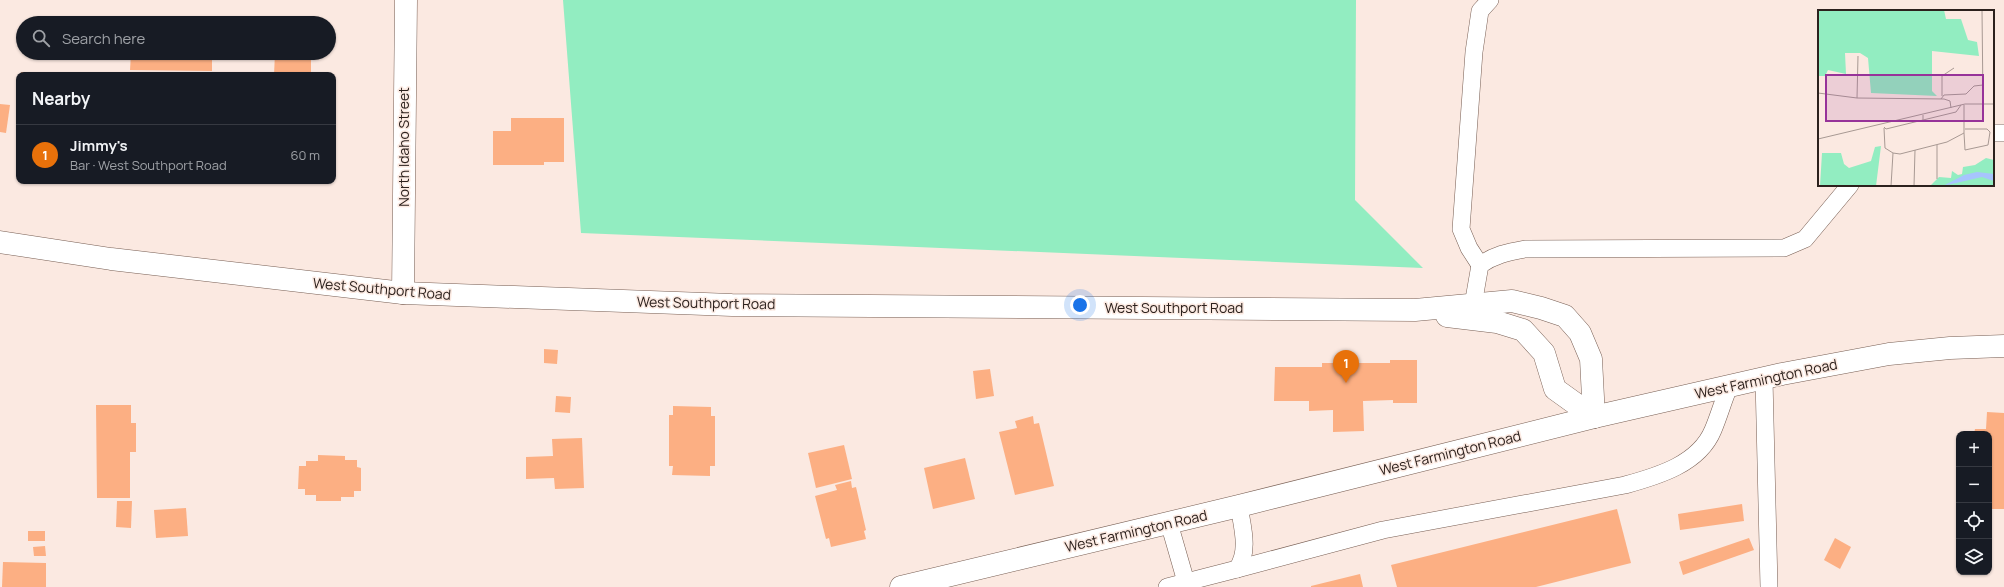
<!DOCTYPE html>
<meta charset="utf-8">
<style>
body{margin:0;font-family:Manrope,sans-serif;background:#242831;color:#f1f3f6}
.controls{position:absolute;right:12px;bottom:12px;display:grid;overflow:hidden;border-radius:8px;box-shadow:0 1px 3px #0004}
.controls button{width:36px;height:36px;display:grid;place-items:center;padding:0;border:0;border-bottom:1px solid #363941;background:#171b24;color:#f1f3f6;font:20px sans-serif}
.you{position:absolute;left:1080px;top:305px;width:14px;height:14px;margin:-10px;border:3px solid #fff;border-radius:50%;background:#1a73e8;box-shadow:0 0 0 6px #1a73e833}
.badge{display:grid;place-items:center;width:26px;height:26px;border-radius:50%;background:#2563eb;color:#fff;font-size:13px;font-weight:700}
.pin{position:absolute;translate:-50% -33px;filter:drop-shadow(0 1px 2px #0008)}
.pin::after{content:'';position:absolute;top:21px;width:14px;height:12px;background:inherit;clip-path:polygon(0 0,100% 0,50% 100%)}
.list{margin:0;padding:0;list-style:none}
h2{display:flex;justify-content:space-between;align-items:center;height:52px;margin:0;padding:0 16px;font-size:17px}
h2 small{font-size:13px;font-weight:400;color:#9ea1a6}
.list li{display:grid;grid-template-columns:26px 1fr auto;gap:12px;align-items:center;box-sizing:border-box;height:60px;padding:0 16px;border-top:1px solid #363941}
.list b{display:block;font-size:15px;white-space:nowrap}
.list p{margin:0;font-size:13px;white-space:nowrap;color:#9ea1a6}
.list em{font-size:13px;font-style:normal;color:#9ea1a6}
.icon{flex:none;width:22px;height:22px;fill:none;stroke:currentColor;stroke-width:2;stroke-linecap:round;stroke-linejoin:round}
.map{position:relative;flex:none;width:2004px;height:587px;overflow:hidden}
.search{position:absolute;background:#171b24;box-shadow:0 1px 3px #0004;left:16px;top:16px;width:320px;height:44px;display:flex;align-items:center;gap:10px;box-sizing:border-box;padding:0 14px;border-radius:22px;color:#9ea1a6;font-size:15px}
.panel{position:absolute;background:#171b24;box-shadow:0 1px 3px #0004;left:16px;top:72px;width:320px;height:112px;border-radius:8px}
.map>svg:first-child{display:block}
</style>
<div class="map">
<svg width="2004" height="587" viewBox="0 0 2004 587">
<rect width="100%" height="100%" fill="#fbe9e1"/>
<path fill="#92edc1" d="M563,0H1356L1355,200L1423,268L581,233Z"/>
<g fill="#fcaf83">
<path d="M1817,30H1819V57H1818Z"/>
<path d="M131,53H212V71L130,70Z"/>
<path d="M275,53H311V75H274Z"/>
<path d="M21,72L86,73V75H21Z"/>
<path d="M0,104L10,105L6,133L0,132Z"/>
<path d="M511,118H564V162H544V165H493V131H511Z"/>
<path d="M544,349L558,350L557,364L544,363Z"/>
<path d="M1390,360H1417V403H1393V400L1363,401L1364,431L1333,432V410L1309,411V401H1274L1275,367H1322V363H1390Z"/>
<path d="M990,369L994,396L976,399L973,371Z"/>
<path d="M556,396L571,397L570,413L555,412Z"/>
<path d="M96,405H131V423H136V452H130V498H97Z"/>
<path d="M673,406L711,407V416H715V466H710V476L672,475L673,466H669V415H673Z"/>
<path d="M1987,412L2004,413V509H1989V434H1974L1975,429H1986Z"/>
<path d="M1033,416L1034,424L1039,423L1054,486L1015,495L999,432L1017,428L1015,421Z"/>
<path d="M582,438L584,488L555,489L554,478L526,479V457L553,456L552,439Z"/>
<path d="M844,445L852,479L816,488L808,453Z"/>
<path d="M318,455L345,456V460H357V467L361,468V491H354V497H341V501H316V495H305V489H298L299,466H306V461H318Z"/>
<path d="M965,458L975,499L933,509L924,468Z"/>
<path d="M1958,468H1959V480H1957Z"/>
<path d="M851,481L852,488L856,487L866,530L864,531L866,539L831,547L829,538L826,539L815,496L837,490L835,485Z"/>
<path d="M117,501H132L131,528L116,527Z"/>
<path d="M1742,504L1744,521L1680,530L1678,514Z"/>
<path d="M186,508L188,536L156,538L154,510Z"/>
<path d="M1617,509L1631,563L1536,587H1397L1391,565Z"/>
<rect x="28" y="531" width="17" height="10"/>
<path d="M1749,538L1754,550L1683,575L1679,562Z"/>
<path d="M1835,538L1851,547L1840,569L1824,560Z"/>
<path d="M45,546L46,556H34L33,547Z"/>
<path d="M3,562L46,563V587H2Z"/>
<path d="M1360,574L1363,587H1311V586Z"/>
</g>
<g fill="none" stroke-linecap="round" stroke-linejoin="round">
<defs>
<g id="service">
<path d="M1993,133H2004"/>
<path d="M1480,265L1469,248L1461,229L1474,52L1480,11L1490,0"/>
<path d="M1473,305L1480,265C1494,255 1508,252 1525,249L1784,248L1805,239L1850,185"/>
<path d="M1764,379L1769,587"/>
<path d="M1169,523L1186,582"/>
<path d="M1237,569L1383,530L1625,485C1658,476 1699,464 1713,430C1719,416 1723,401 1729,387"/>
<path d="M1167,587L1237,569C1250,551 1242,526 1239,506"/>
</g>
<path id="minor" d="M403,293L406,0"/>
<g id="secondary">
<path d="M0,242L111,259L403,293L732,305L1415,310L1512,301L1541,308L1565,316L1580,333L1591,359L1594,417"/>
<path d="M1447,316L1497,322L1523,330L1544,353L1555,389L1594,417"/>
<path d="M901,587L1239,506L1594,417L1782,374L1889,354L1950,348L2004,346"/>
</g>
</defs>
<use href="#service" stroke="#785f54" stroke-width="18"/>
<use href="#minor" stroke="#785f54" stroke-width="23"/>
<use href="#secondary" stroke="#785f54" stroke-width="23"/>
<use href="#service" stroke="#fff" stroke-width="17"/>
<use href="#minor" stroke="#fff" stroke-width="22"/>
<use href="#secondary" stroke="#fff" stroke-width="22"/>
</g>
<g text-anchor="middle" stroke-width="3" stroke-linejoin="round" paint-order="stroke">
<g font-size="14" fill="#2c211d" stroke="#fbe9e1">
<text transform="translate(404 147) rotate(-90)" y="5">North Idaho Street</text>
<text transform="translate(382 289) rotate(5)" y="5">West Southport Road</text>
<text transform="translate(706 303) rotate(1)" y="5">West Southport Road</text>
<text x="1174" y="313">West Southport Road</text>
<text transform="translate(1766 379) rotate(-12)" y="5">West Farmington Road</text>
<text transform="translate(1450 453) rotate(-14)" y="5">West Farmington Road</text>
<text transform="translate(1136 531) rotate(-13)" y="5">West Farmington Road</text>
</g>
</g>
<g transform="translate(1818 10)">
<rect width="176" height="176" fill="#fbe9e1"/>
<path d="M0,0H126L128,9H143L150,30L159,32L161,46L114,41V81L119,86L53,83L50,48L42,43H27L28,64L10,60L7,66H0ZM63,136L58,176H2L4,143H23L26,154L31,158L53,151L57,137ZM168,148L176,150V176H112L121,167L133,168L134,161L140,165L144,164L145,157L157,155Z" fill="#92edc1"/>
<path d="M159,162L176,164V171L164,167L125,176L146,165Z" fill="#a7c4fd"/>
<path fill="none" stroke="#a89993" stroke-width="1" d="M164,0L165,92M0,83L39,88L126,89L132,91L133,98M124,86V66L136,58M39,88L40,46M123,89L126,85L148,84L156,76L165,75M105,110L138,102L143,95M66,117L68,119L105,110V105M66,118L67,138L75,143L82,144L129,132L146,123V95M146,123L147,140L170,135L172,122L169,119H147M0,129L147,94H176M119,135V169M73,176L75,143M96,176L97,140"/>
<path fill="#973399" fill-opacity="0.15" stroke="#973399" stroke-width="2" d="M8,65H165V111H8Z"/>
<rect width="176" height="176" fill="none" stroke="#2c211d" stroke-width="2"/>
</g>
</svg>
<div class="controls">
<button>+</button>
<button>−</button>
<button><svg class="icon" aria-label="locate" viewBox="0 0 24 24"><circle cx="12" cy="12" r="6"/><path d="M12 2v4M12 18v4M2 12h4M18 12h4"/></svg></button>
<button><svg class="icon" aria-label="layers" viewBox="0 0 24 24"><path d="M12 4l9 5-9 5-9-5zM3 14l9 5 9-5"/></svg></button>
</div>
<div class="you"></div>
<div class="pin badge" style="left:1346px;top:383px;background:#e8710a">1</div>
<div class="search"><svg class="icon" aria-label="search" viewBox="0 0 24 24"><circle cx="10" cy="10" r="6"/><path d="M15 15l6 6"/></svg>Search here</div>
<section class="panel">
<h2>Nearby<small></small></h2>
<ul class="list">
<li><span class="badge" style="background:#e8710a">1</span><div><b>Jimmy's</b><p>Bar · West Southport Road</p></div><em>60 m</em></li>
</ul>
</section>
</div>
